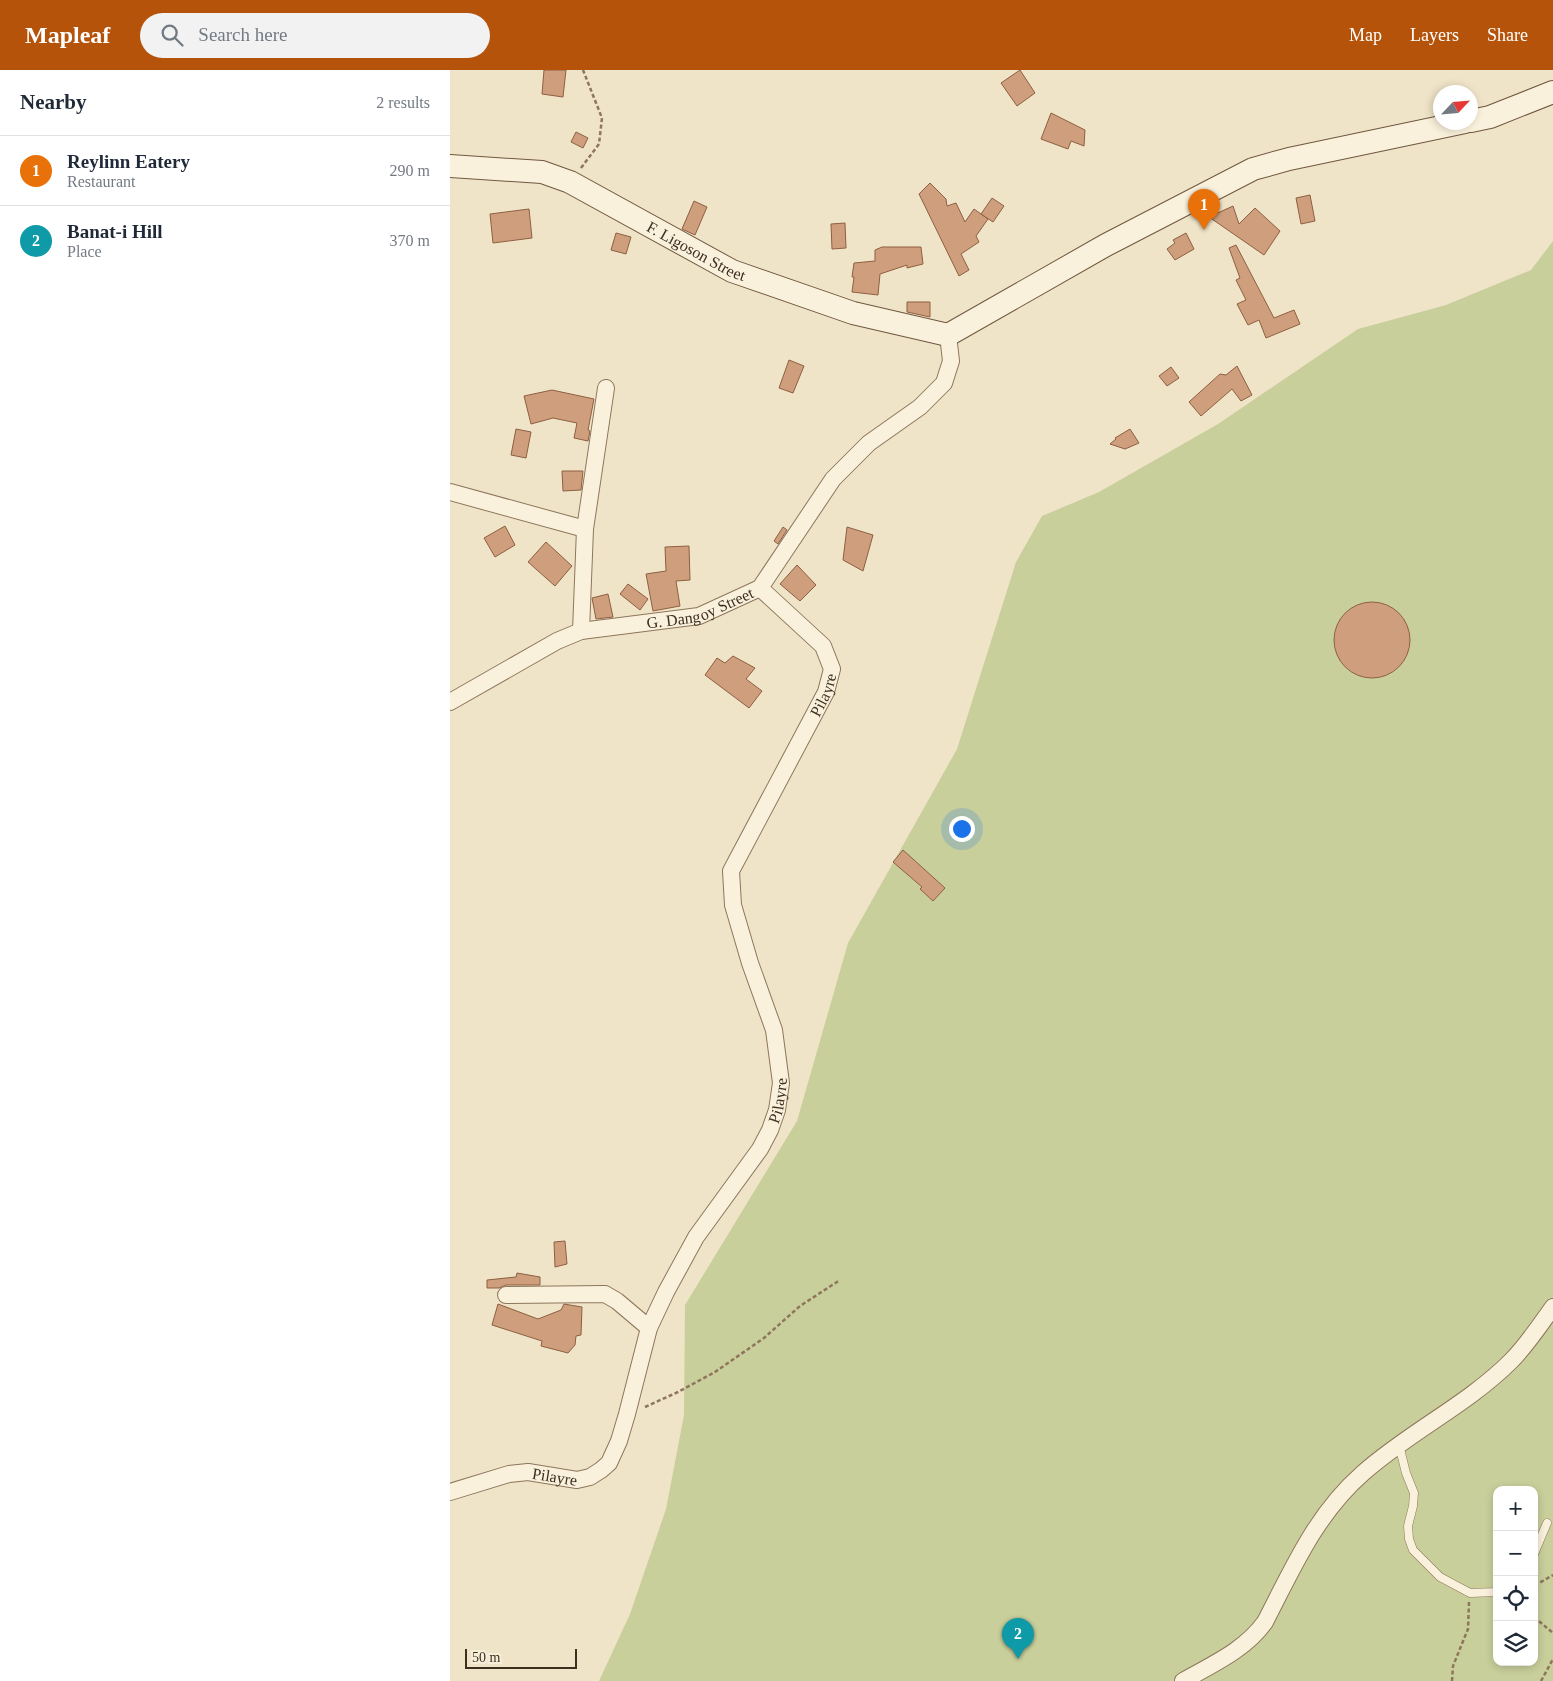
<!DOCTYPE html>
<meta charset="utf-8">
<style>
body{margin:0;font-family:Georgia,serif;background:#f2f2f3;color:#1f2937}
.controls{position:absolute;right:15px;bottom:15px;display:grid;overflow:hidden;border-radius:10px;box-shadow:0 2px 8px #0003}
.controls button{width:45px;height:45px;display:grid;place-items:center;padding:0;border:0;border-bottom:1px solid #e0e1e3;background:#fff;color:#1f2937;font:25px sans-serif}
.compass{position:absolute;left:983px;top:15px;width:45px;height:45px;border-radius:50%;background:#fff;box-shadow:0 2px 8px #0003;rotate:64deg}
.scale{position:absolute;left:15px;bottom:12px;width:112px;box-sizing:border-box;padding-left:5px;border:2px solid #3d2e20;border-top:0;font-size:14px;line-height:18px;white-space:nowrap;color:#3d2e20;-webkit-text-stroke:4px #f7eed8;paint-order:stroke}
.you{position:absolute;left:511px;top:758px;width:18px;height:18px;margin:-12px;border:4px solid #fff;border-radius:50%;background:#1a73e8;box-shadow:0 0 0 8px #1a73e833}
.badge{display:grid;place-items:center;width:32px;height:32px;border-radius:50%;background:#b45309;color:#fff;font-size:16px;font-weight:700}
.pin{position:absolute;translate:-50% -41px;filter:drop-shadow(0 1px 2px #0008)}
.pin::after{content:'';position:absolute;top:26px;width:18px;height:15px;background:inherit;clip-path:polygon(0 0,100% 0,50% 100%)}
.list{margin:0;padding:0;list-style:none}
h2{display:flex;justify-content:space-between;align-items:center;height:65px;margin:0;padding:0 20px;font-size:21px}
h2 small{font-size:16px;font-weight:400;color:#747a83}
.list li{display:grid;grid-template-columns:32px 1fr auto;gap:15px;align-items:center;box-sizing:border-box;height:70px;padding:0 20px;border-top:1px solid #e0e1e3}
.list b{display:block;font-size:19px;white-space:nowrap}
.list p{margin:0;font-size:16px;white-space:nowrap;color:#747a83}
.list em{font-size:16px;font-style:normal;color:#747a83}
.icon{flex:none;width:28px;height:28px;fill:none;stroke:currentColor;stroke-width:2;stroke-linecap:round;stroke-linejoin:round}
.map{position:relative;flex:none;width:1103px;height:1611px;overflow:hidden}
header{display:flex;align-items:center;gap:30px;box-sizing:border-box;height:70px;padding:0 25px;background:#b45309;color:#fff}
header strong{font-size:24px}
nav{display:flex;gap:28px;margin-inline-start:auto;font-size:18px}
.search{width:350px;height:45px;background:#f2f2f3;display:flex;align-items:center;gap:12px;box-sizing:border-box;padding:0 18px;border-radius:28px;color:#747a83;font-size:19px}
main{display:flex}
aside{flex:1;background:#fff}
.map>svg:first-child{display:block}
</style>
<header>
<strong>Mapleaf</strong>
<div class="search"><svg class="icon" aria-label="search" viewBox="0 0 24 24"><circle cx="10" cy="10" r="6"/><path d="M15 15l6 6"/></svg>Search here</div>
<nav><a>Map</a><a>Layers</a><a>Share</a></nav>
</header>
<main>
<aside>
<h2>Nearby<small>2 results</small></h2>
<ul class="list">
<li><span class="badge" style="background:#e8710a">1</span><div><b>Reylinn Eatery</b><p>Restaurant</p></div><em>290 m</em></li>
<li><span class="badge" style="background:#0f9aa8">2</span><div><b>Banat-i Hill</b><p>Place</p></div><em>370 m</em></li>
</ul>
</aside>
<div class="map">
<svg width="1103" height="1611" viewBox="0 0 1103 1611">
<rect width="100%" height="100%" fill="#f0e4c8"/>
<path fill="#c9cf9b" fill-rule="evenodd" d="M1103,171V1611H149L180,1544L216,1439L234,1345L235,1235L347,1051L398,873L507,679L566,492L592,446L649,422L768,354L908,259L996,235L1081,200ZM1047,1420H1084V1592H1047Z"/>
<g fill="#cf9f7d" stroke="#8d5f41">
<path d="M94,0H116L113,27L92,24Z"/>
<path d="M570,0L585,23L567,36L551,13Z"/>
<path d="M601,43L635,60L634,76L621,71L618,79L591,69Z"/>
<path d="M126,62L138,68L133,78L121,72Z"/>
<path d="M480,113L496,129L497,136L506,133L515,152L524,139L538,149L526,166L529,172L511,184L519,200L509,206L469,124Z"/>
<path d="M860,125L865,151L851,154L846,128Z"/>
<path d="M542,128L554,136L543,152L531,144Z"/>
<path d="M244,131L257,137L245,165L232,159Z"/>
<path d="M783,136L789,154L805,138L830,161L814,185L759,147Z"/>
<path d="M79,139L82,168L43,173L40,144Z"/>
<path d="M395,153L396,178L382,179L381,154Z"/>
<path d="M166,163L181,167L176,184L161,180Z"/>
<path d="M736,163L744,179L725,190L717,179L725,173L723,170Z"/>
<path d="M786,175L824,248L844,240L850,254L816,268L809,250L798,255L787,234L796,230L786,210L790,208L779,178Z"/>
<path d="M432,177H471L473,194L457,198V195L430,204L428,225L402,222L404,207H402L404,193L425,191V180Z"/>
<path d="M457,232H480V247L457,242Z"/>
<path d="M339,290L354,296L343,323L329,318Z"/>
<path d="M787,296L802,325L791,331L782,319L751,346L739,332L770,304L776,305Z"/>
<path d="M721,297L729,308L717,316L709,306Z"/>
<path d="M102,320L144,329L138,360L140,361L138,371L124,368L127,353L103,348L81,354L74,326Z"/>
<path d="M66,359L81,362L76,388L61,385Z"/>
<path d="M680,359L689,373L675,379L660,374L666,369L665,368Z"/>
<path d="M112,401H133L131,420L113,421Z"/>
<path d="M55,456L65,475L45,487L34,468Z"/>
<path d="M333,457L337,460L328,474L324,471Z"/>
<path d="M397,457L423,465L413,501L393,490Z"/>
<path d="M96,472L122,496L105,516L78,492Z"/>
<path d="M239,476L240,510L226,511L230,536L203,541L196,504L216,501L215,477Z"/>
<path d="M347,495L366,515L350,531L330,514Z"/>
<path d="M178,514L198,529L190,540L170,524Z"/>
<path d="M158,524L163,547L146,549L142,528Z"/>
<circle cx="922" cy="570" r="38"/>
<path d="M283,586L305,598L296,609L312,621L299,638L255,605L267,588L275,593Z"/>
<path d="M453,780L495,818L483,831L470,819L472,817L443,792Z"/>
<path d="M115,1171L117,1194L105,1197L104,1172Z"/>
<path d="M67,1203L90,1207V1215H56L49,1218H37V1210L66,1207Z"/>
<path d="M48,1234L88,1249L111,1240L114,1234L132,1237L131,1265L126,1266L125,1275L118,1283L91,1276L92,1271L42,1255Z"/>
</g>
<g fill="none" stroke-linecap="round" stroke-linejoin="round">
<defs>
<g id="lane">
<path d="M949,1375L956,1403L964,1423L963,1436L958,1456L959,1469L963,1480L990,1507L1020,1523L1047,1522"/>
<path d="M1084,1484L1097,1453"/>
</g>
<g id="street">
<path d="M0,422L135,459"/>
<path d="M131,561L135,459L156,318"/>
<path id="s1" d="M0,632L107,571L131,561L249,546L310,518L383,409L419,373L470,337L494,313L501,291L498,265"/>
<path d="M56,1225L155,1224L167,1231L199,1258"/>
<path id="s2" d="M0,1422L59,1404L78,1402L127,1410L140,1407L151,1400L159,1393L169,1371L177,1344L199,1258L216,1222L246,1167L310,1079L320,1060L327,1040L331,1013L324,960L300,893L283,835L281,801L376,622L382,599L373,576L310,518"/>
<path d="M733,1611C763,1594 795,1580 815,1552C843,1498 866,1444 913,1403C959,1362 1017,1335 1061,1291C1077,1275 1090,1255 1103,1237"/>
</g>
<g id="secondary">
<path d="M1021,51L1040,47L1103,22"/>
<path id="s3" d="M0,96L92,102L120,112L282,201L403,243L498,265L656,175L803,99L839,89L1015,52"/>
</g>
</defs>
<use href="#lane" stroke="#8d765c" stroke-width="9"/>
<use href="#street" stroke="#8d765c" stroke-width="18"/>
<use href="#secondary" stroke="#6f573f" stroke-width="24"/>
<g stroke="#8d765c" stroke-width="2.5" stroke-dasharray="4 2.5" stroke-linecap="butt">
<path d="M131,98L149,74L152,48L133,0"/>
<path d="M195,1337L228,1322L265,1302L314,1268L350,1236L390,1210"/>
<path d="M1084,1514L1089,1513L1103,1505"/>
<path d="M1084,1547L1103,1563"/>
<path d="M1002,1611L1003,1596L1018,1559L1019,1532"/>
<path d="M1091,1611L1103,1589"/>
</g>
<use href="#lane" stroke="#faf1dc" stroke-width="8"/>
<use href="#street" stroke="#faf1dc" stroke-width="16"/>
<use href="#secondary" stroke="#faf1dc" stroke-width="22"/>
</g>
<g text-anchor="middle" stroke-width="5" stroke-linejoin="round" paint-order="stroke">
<g font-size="16" fill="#3d2e20" stroke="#f7eed8">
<text dy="6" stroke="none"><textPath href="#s3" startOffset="266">F. Ligoson Street</textPath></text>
<text dy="6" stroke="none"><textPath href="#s1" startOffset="271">G. Dangoy Street</textPath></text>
<text dy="6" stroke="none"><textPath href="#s2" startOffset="1008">Pilayre</textPath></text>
<text dy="6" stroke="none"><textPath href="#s2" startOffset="572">Pilayre</textPath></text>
<text dy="6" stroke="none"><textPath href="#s2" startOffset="108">Pilayre</textPath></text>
</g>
</g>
</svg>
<div class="controls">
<button>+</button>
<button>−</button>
<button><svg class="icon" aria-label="locate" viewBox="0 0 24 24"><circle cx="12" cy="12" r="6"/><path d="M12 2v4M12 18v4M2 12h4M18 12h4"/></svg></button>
<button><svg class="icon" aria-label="layers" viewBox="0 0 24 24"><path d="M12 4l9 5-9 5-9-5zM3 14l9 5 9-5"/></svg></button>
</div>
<svg class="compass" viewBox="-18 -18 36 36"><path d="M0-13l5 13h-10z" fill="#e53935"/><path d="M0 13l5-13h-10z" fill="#747a83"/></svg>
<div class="scale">50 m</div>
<div class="you"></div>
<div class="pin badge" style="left:754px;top:160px;background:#e8710a">1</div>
<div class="pin badge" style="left:568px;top:1589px;background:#0f9aa8">2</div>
</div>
</main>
